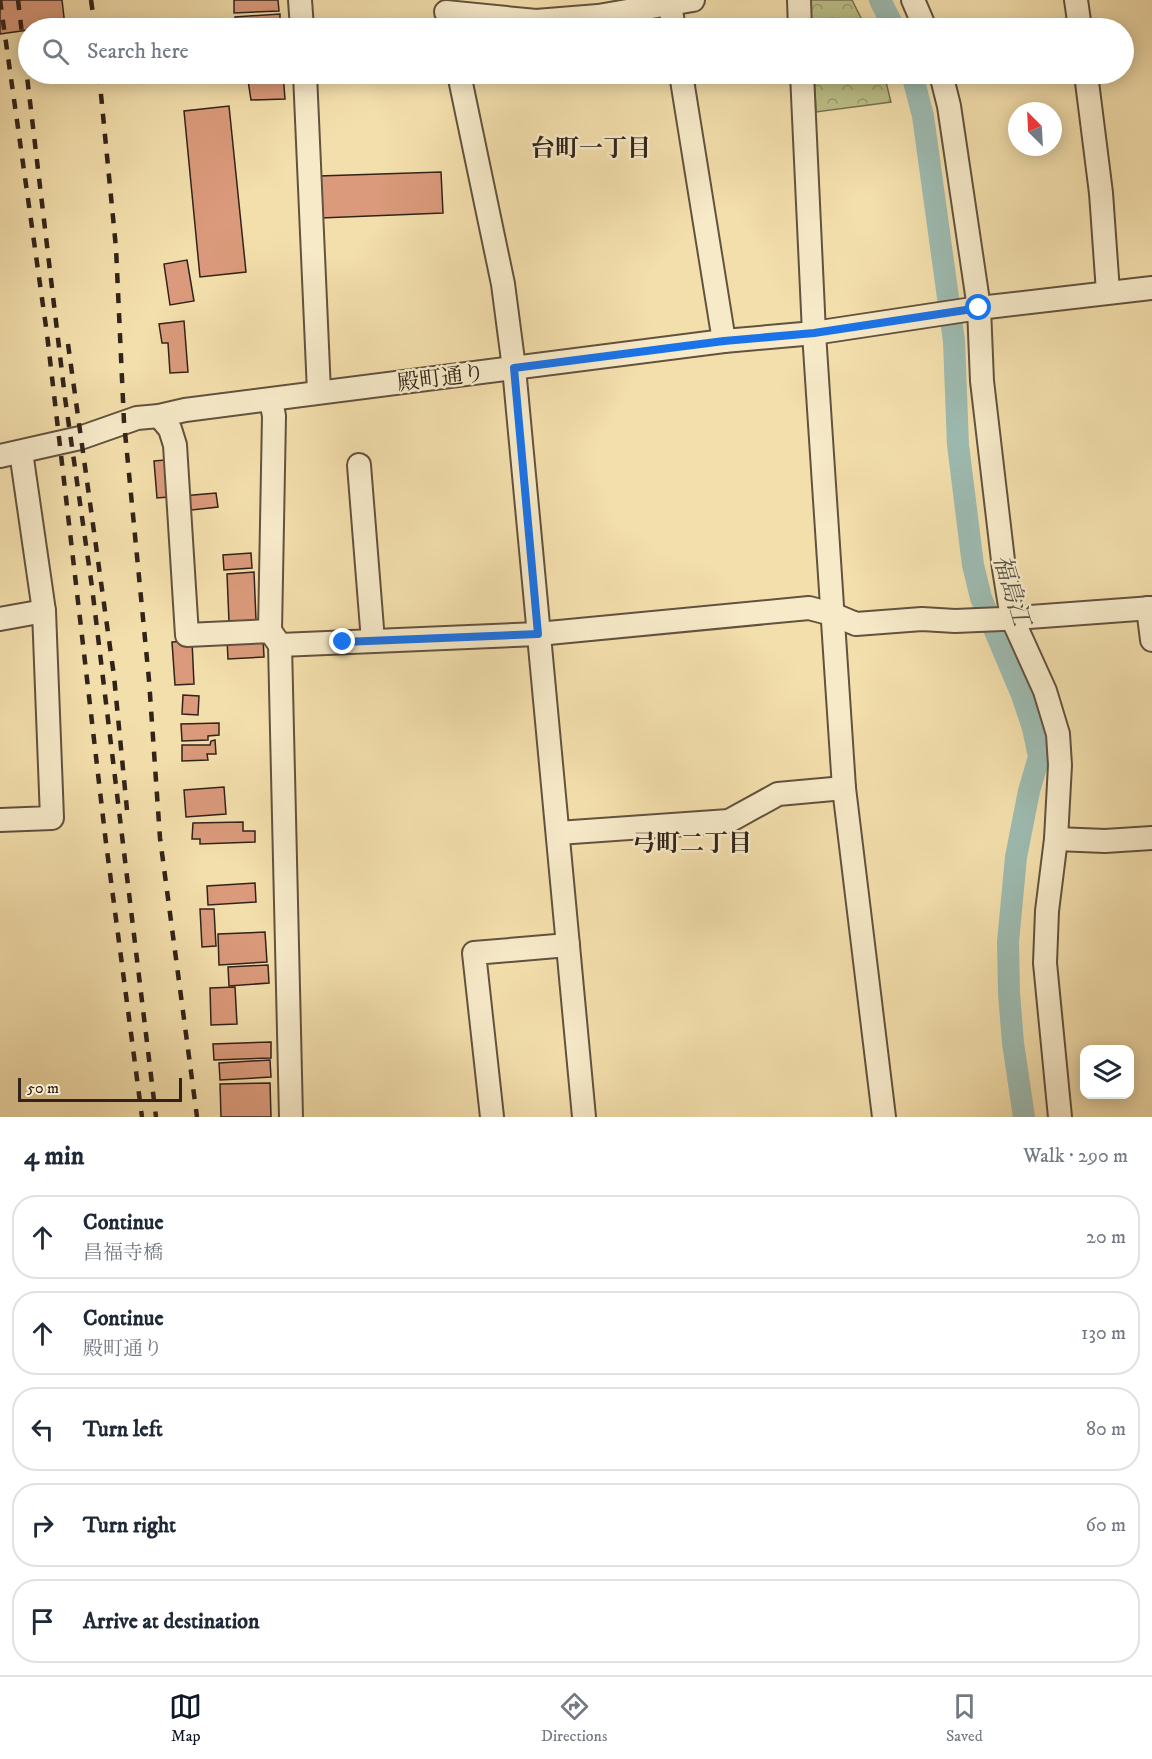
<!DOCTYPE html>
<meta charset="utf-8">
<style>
body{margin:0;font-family:"IM FELL DW Pica","Noto Serif JP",serif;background:#f2f2f3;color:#1f2937}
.controls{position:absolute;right:18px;bottom:18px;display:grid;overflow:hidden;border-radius:12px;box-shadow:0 3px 15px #0003}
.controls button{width:54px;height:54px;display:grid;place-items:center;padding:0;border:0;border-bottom:2px solid #e0e1e3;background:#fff;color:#1f2937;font:30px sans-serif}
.compass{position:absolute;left:1008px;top:102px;width:54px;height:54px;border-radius:50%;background:#fff;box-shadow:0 3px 15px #0003;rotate:336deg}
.scale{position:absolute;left:18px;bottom:15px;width:164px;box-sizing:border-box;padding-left:6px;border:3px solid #32231a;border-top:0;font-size:16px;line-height:21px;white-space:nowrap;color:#32231a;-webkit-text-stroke:4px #f7eac9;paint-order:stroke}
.stop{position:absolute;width:18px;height:18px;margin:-14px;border:4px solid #1a73e8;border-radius:50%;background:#fff}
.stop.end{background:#1a73e8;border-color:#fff;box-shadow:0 2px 6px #0008}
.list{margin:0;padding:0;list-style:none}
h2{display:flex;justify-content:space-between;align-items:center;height:78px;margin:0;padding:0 24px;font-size:26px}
h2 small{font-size:20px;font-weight:400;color:#747a83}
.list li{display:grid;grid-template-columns:39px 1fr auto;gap:18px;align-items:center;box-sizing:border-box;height:84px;margin:0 12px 12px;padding:0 12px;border:2px solid #e0e1e3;border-radius:24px}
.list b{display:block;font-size:22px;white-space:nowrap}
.list p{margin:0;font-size:20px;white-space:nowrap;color:#747a83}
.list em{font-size:20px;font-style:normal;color:#747a83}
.icon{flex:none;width:33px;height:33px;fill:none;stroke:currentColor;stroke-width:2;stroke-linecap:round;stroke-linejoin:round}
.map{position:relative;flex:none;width:1152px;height:1117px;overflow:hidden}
.search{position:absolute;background:#fff;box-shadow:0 3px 15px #0003;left:18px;right:18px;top:18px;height:66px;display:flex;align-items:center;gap:15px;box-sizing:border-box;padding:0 21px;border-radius:33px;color:#747a83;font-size:22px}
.sheet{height:558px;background:#fff}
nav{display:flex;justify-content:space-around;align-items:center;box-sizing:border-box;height:84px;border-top:2px solid #e0e1e3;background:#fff;font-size:16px;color:#747a83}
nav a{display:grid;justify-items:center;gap:3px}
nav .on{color:#111827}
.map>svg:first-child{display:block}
</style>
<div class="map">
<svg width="1152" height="1117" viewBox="0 0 1152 1117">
<defs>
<pattern id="park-crowns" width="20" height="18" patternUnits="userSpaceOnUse" patternTransform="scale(1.5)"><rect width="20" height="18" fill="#bdc188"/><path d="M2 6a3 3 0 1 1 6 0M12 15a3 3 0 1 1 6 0" fill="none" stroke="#9a9c6e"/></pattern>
</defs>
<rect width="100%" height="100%" fill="#f3dfac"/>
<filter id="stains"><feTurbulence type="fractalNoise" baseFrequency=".00333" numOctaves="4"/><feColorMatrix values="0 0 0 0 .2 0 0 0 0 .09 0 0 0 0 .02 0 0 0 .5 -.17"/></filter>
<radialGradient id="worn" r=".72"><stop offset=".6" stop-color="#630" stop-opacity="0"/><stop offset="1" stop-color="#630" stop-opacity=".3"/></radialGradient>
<g fill="url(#park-crowns)" stroke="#787251" stroke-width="1.5">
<path d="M811,0H852L866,28H811Z"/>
<path d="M814,74H884L891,102L816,112Z"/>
</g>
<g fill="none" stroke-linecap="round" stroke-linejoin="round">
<g stroke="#9dbbb1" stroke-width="22">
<path d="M880,0L894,28"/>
<path d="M912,74L923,116L954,341L958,445L973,565L981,598L1022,695L1033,728L1039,757L1029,791L1016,857L1008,942L1009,993L1013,1043L1024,1117"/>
</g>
</g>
<g fill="#da9a7b" stroke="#32231a" stroke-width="1.5">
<path d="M0,0H62L65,26L28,28V30L0,34Z"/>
<path d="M234,0H278L279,11L234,13Z"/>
<path d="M280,14V26L235,28V17Z"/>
<path d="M247,74H283L285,99L251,100Z"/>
<path d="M229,106L246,272L200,277L184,111Z"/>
<path d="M441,172L443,213L321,218L319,176Z"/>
<path d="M187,260L194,301L170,305L164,264Z"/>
<path d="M184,321L188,372L170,373L168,343H162L159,324Z"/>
<path d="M165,460L169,497L157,498L154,461Z"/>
<path d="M216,493L218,507L183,511L182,496Z"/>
<path d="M251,553L252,568L224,570L223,555Z"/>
<path d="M254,572L256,620L229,622L227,574Z"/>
<path d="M263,637L264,657L228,659L227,639Z"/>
<path d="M192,641L194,684L175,685L172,642Z"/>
<path d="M183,695L199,696L198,715L182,714Z"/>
<path d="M219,723V735L208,736V740L182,741L181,724Z"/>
<path d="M215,740L216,754H207L208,760L182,761V745H210L211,741Z"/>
<path d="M224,787L226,814L186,817L184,790Z"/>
<path d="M243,822V831H255V842L200,844V839H192L193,823Z"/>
<path d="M255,883L256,902L208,905L207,886Z"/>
<path d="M200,909H214L216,946L202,947Z"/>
<path d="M265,932L267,962L219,965L218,934Z"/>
<path d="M268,965L269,983L229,986L228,967Z"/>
<path d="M235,987L237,1024L211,1025L210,988Z"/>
<path d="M271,1042V1058L214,1060L213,1044Z"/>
<path d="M270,1060L271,1077L220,1080L219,1063Z"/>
<path d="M270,1083L271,1117H221L220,1084Z"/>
</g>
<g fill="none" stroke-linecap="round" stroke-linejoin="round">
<defs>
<g id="minor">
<path d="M300,0L302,28"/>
<path d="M669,0L674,28"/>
<path d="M799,0L800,28"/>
<path d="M913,0L925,28"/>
<path d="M1076,0L1080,28"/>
<path d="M446,12L536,21L598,16L693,0"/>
<path d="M305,74L319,392"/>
<path d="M459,74L503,284L514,368L584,1117"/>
<path d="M681,74L724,341"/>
<path d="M802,74L814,333L844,788L884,1117"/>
<path d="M941,74L949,106L979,308L982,381L1004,569L1012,618L1045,691L1058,734L1060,765L1056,839L1047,911L1045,963L1060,1117"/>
<path d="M1086,74L1101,193L1108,292"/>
<path d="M159,416L170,429L175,445L187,635L270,631L280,645L291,1117"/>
<path d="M0,456L80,438L137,418L159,416L185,410L724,341L814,333L979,308L1152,288"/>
<path d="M359,465L373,641"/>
<path d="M1148,608L1152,640"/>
<path d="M0,619L44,611"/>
<path d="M270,631L274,416L271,400"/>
<path d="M280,645L538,634L809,608L832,614L856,624L922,619L955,621L1002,619L1152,608"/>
<path d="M0,820L52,818L44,611L21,452"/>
<path d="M558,833L729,821L778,794L844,788"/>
<path d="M1056,839L1105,841L1152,838"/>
<path d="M492,1117L474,953L568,945"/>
</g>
</defs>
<use href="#minor" stroke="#62523e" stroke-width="26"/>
<use href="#minor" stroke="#f7eac9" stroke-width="22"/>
<g stroke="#32231a" stroke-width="4.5" stroke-dasharray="10 10" stroke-linecap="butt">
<path d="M0,0L47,334L106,843L142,1117"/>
<path d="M18,0L65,398L92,587L156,1117"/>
<path d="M91,0L95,28"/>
<path d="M99,74L116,248L124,422L149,680L160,838L197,1117"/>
<path d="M68,344L114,676L127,810"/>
</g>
</g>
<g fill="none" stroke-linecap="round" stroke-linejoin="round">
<path stroke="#1a73e8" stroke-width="8" d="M343,642L538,634L514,368L724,341L814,333L979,308"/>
</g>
<g text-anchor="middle" stroke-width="5" stroke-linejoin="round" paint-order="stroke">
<g font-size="22" fill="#32231a" stroke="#f7eac9">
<text transform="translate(441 377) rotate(-7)" y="8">殿町通り</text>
</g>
<g font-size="24" font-weight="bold" fill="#32231a" stroke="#f7eac9">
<text x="591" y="156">台町一丁目</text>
<text x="692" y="851">弓町二丁目</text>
</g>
<g font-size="24" font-style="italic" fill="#525147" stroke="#f7eac9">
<text transform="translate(1012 590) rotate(73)" y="8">福島江</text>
</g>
</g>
<rect width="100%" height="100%" filter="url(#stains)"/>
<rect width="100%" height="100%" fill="url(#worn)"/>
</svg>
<div class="controls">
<button><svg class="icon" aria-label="layers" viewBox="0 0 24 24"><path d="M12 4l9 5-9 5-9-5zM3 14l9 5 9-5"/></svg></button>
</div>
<svg class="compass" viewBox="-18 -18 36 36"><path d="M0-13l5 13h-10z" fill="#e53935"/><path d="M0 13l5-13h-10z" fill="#747a83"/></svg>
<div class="scale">50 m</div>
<div class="stop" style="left:979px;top:308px"></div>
<div class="stop end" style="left:343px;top:642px"></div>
<div class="search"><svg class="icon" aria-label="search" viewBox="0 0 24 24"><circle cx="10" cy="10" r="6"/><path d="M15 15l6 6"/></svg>Search here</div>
</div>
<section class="sheet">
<h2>4 min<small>Walk · 290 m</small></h2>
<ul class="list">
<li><svg class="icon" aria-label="ahead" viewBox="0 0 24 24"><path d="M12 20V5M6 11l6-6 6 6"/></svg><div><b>Continue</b><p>昌福寺橋</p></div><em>20 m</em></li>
<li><svg class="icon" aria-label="ahead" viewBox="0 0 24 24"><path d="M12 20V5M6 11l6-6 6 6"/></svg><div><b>Continue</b><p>殿町通り</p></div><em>130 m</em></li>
<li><svg class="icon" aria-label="left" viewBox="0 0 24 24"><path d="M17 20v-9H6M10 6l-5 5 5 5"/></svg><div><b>Turn left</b></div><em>80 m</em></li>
<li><svg class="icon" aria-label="right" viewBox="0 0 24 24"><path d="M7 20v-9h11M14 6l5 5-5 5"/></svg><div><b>Turn right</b></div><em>60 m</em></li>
<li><svg class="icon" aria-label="arrive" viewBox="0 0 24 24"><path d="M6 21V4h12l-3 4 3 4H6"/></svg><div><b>Arrive at destination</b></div></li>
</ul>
</section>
<nav>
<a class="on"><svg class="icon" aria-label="map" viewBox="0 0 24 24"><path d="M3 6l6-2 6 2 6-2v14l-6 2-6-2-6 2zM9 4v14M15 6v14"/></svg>Map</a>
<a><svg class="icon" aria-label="directions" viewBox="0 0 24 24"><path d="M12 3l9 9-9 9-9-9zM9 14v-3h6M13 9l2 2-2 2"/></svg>Directions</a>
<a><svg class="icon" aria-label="saved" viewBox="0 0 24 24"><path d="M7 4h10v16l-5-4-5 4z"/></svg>Saved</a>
</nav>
